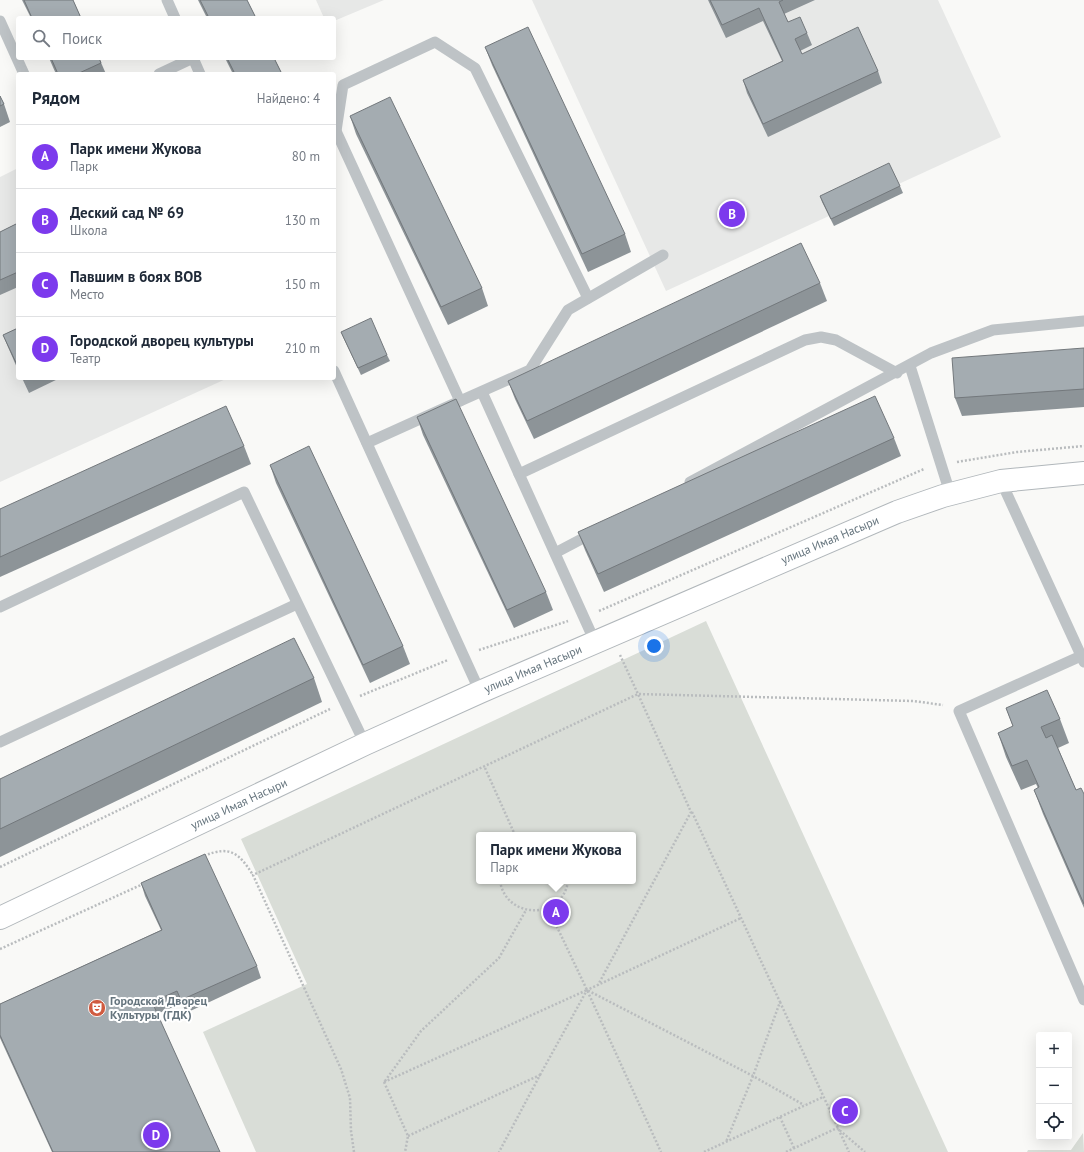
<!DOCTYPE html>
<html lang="ru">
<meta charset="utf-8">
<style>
body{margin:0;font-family:"PT Sans",sans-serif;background:#f2f2f3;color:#1f2937}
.controls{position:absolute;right:12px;bottom:12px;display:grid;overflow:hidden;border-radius:4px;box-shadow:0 4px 16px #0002}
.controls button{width:36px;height:36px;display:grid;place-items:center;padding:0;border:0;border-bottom:1px solid #e0e1e3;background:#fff;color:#1f2937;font:20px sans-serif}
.you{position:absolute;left:654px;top:646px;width:14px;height:14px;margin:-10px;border:3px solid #fff;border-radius:50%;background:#1a73e8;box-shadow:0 0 0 6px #1a73e833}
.badge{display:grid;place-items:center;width:26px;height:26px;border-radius:50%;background:#7c3aed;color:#fff;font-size:13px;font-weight:700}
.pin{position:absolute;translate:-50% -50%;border:2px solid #fff;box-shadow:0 1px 4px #0006}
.popup{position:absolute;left:476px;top:832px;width:160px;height:52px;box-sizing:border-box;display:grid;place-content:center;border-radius:4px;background:#fff;filter:drop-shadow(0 1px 3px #0005);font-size:13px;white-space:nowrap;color:#747a83}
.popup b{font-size:15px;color:#1f2937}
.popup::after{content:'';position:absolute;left:50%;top:100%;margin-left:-8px;border:8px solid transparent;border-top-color:#fff}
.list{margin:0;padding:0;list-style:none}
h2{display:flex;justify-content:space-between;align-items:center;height:52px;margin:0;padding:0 16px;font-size:17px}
h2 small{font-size:13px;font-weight:400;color:#747a83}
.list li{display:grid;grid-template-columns:26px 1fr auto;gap:12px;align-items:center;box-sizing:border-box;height:64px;padding:0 16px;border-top:1px solid #e0e1e3}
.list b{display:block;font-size:15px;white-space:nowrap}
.list p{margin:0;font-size:13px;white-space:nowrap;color:#747a83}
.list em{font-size:13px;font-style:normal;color:#747a83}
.icon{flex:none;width:22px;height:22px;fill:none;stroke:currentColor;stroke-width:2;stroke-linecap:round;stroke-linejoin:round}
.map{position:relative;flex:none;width:1084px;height:1152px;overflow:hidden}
.search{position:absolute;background:#fff;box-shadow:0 4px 16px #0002;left:16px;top:16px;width:320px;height:44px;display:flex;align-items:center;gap:10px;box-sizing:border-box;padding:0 14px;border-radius:4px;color:#747a83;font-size:15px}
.panel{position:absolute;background:#fff;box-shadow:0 4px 16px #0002;left:16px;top:72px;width:320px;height:308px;border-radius:4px}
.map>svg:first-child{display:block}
</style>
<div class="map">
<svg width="1084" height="1152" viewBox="0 0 1084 1152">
<rect width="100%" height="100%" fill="#f9f9f7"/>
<g fill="#e7e8e7">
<path d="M316,0H384L334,21V18H324Z"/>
<path d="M532,0H938L1001,137L666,291Z"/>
<path d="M18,168V378H228L0,482V177Z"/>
</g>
<g fill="#d9ddd7" fill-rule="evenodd">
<path d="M706,621L948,1152H256L203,1032L307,984L241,839ZM479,835H633V881H479Z"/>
<path d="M1083,1133L1084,1152H1027L1028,1150H1071Z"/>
</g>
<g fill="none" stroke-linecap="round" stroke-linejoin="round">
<defs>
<path id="secondary" d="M0,918L365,744L480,692L897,512L943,496L1001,481L1084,473"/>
</defs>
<use href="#secondary" stroke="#b1b7bb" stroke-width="24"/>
<g stroke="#b9bcbe" stroke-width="2.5" stroke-dasharray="2 2" stroke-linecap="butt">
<path d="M957,462L1017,452L1084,446"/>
<path d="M599,611L924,469"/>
<path d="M479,650L568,621"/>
<path d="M620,655L638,694L913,701L943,705"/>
<path d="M360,696L448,660"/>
<path d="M485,768L515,835"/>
<path d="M692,812L780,1002L753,1076L726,1142"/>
<path d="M204,856C230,845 239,853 253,875"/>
<path d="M0,867L330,709"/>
<path d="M500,881C506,920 563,920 568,881"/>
<path d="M548,908L587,990L753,1076L804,1105"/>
<path d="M0,949L143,884"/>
<path d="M780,1002L849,1152"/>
<path d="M540,1075L587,990L741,918"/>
<path d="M385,1081L421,1031L499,958L526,910"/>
<path d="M384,1082L587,990L661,1152"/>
<path d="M384,1082L408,1136L405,1152"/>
<path d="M780,1117L794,1148"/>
<path d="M408,1136L540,1075L499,1152"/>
<path d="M354,1152L351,1131L350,1098L341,1069L253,875L638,694L691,812L598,985"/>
<path d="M704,1152L823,1097"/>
<path d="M786,1152L837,1128L865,1152"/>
</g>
<g stroke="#bec3c6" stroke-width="11">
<path d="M167,0L175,18"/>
<path d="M0,21L24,74"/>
<path d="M193,58L200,74"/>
<path d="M159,74L193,58"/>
<path d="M336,131L343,85L435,42L475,68L588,298"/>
<path d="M334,132L336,131L460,401L367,443"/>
<path d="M910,366L950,493"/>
<path d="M334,371L480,692"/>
<path d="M482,392L595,642"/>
<path d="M460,401L530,370L568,310L663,255"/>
<path d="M519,474L805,340L821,337L836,340L897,373"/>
<path d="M1001,481L1084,662"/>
<path d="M690,482L931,353L993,330L1084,321"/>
<path d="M555,553L593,533"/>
<path d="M0,607L244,492L365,744"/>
<path d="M1081,656L959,711L1084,1000"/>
<path d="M0,742L297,604"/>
</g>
<use href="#secondary" stroke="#fff" stroke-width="22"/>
</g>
<g fill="#8d9498">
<path d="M22,0H73L81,18H31Z"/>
<path d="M198,0H247L256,18H207Z"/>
<path d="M708,0H815L784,14L788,22L807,33L812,45L800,51L802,54L878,71L882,83L768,137L747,93L743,80L782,61L763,21L726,38Z"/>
<path d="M485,47L625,234L631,252L588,272L492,65Z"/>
<path d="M49,58H99L106,74H56Z"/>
<path d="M225,58H274L282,74H233Z"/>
<path d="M0,96L4,104L10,122L0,127Z"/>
<path d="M350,116L482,288L488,306L448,325L356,134Z"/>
<path d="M900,186L903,193L834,226L822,202L820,196Z"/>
<path d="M18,223V287L0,295V232Z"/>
<path d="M820,283L827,301L534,439L515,399L508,381Z"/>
<path d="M18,328V370L8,347L3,335Z"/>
<path d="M341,332L387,355L390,361L361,375L344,339Z"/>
<path d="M1084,348V407L962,416L955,398Z"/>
<path d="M22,378H60L29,393Z"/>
<path d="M417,417L546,592L553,610L514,628L423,435Z"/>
<path d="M894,438L901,456L604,592L585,550L578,532Z"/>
<path d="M244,446L251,464L0,577V509Z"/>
<path d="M270,465L403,646L410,664L370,683L276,483Z"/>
<path d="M314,678L322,702L0,857V779Z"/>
<path d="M1006,708L1060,719L1069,743L1058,748L1076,790L1084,794V908L1043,814L1034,790L1038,788L1036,784L1021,790L1006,757L998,733L1013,727Z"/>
<path d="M141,883L257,966L261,978L186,1013L182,1003L157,1014L220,1152H52L0,1038V1004L161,930L145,896Z"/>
</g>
<g fill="#a4acb1" stroke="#73787c">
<path d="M24,0H73L81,18H32Z"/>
<path d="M200,0H247L256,18H209Z"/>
<path d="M710,0H783L779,2L788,22L800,17L807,33L795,39L802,54L858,27L878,71L763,124L743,80L783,61L759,8L722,25Z"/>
<path d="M528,27L625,234L582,254L485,47Z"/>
<path d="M51,58H99L101,63L77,74H58Z"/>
<path d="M227,58H274L282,74H235Z"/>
<path d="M0,96L4,104L0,106Z"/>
<path d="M390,97L482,288L441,307L350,116Z"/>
<path d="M889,163L900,186L831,219L820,196Z"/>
<path d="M18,223V272L0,280V232Z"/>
<path d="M801,243L820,283L527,421L508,381Z"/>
<path d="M371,318L387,355L358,368L341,332Z"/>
<path d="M18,328V367L3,335Z"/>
<path d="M1084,348V389L955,398L952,358Z"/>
<path d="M23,378H28L24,380Z"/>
<path d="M875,396L894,438L598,574L578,532Z"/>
<path d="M456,399L546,592L507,610L417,417Z"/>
<path d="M226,406L244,446L0,557V509Z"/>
<path d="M309,446L403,646L363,665L270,465Z"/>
<path d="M294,638L314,678L0,829V779Z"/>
<path d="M1047,690L1060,719L1041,727L1046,738L1052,735L1076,790L1081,788L1084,794V904L1034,790L1039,787L1027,760L1012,766L998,733L1013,726L1006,708Z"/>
<path d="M205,854L257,966L181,1000L177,991L152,1002L220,1152H53L0,1035V1004L162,930L141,883Z"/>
</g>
<defs>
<symbol id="theatre-disc" viewBox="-11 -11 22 22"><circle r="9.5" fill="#d05b40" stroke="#fff"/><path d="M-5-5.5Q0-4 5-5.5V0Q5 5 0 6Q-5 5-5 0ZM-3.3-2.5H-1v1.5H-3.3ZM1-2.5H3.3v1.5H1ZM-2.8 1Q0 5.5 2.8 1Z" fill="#fff"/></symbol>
</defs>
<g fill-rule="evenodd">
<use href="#theatre-disc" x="87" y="998" width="20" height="20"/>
</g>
<g text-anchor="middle" stroke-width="4" stroke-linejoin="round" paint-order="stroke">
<g font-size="12" fill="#66757e" stroke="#fff">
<text transform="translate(830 540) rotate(-23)" y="4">улица Имая Насыри</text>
<text transform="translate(533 669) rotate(-23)" y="4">улица Имая Насыри</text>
<text transform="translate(239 804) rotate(-25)" y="4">улица Имая Насыри</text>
</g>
<g font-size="12" font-weight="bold" fill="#66757e" stroke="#fff" text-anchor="start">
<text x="110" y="1005">Городской Дворец<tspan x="110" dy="14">Культуры (ГДК)</tspan></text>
</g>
</g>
</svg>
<div class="controls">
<button>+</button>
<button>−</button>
<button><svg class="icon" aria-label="locate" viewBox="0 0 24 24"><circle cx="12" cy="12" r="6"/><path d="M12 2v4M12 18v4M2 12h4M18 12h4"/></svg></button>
</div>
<div class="you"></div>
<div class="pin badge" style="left:556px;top:912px">A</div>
<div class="popup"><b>Парк имени Жукова</b>Парк</div>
<div class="pin badge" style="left:732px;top:214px">B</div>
<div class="pin badge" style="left:845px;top:1111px">C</div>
<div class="pin badge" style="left:156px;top:1135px">D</div>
<div class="search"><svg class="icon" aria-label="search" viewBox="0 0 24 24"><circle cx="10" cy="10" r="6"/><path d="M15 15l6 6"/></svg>Поиск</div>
<section class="panel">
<h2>Рядом<small>Найдено: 4</small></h2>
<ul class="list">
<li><span class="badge">A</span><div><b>Парк имени Жукова</b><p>Парк</p></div><em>80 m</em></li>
<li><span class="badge">B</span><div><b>Деский сад № 69</b><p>Школа</p></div><em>130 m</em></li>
<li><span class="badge">C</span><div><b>Павшим в боях ВОВ</b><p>Место</p></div><em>150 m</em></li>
<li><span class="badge">D</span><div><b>Городской дворец культуры</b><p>Театр</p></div><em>210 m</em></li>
</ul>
</section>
</div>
